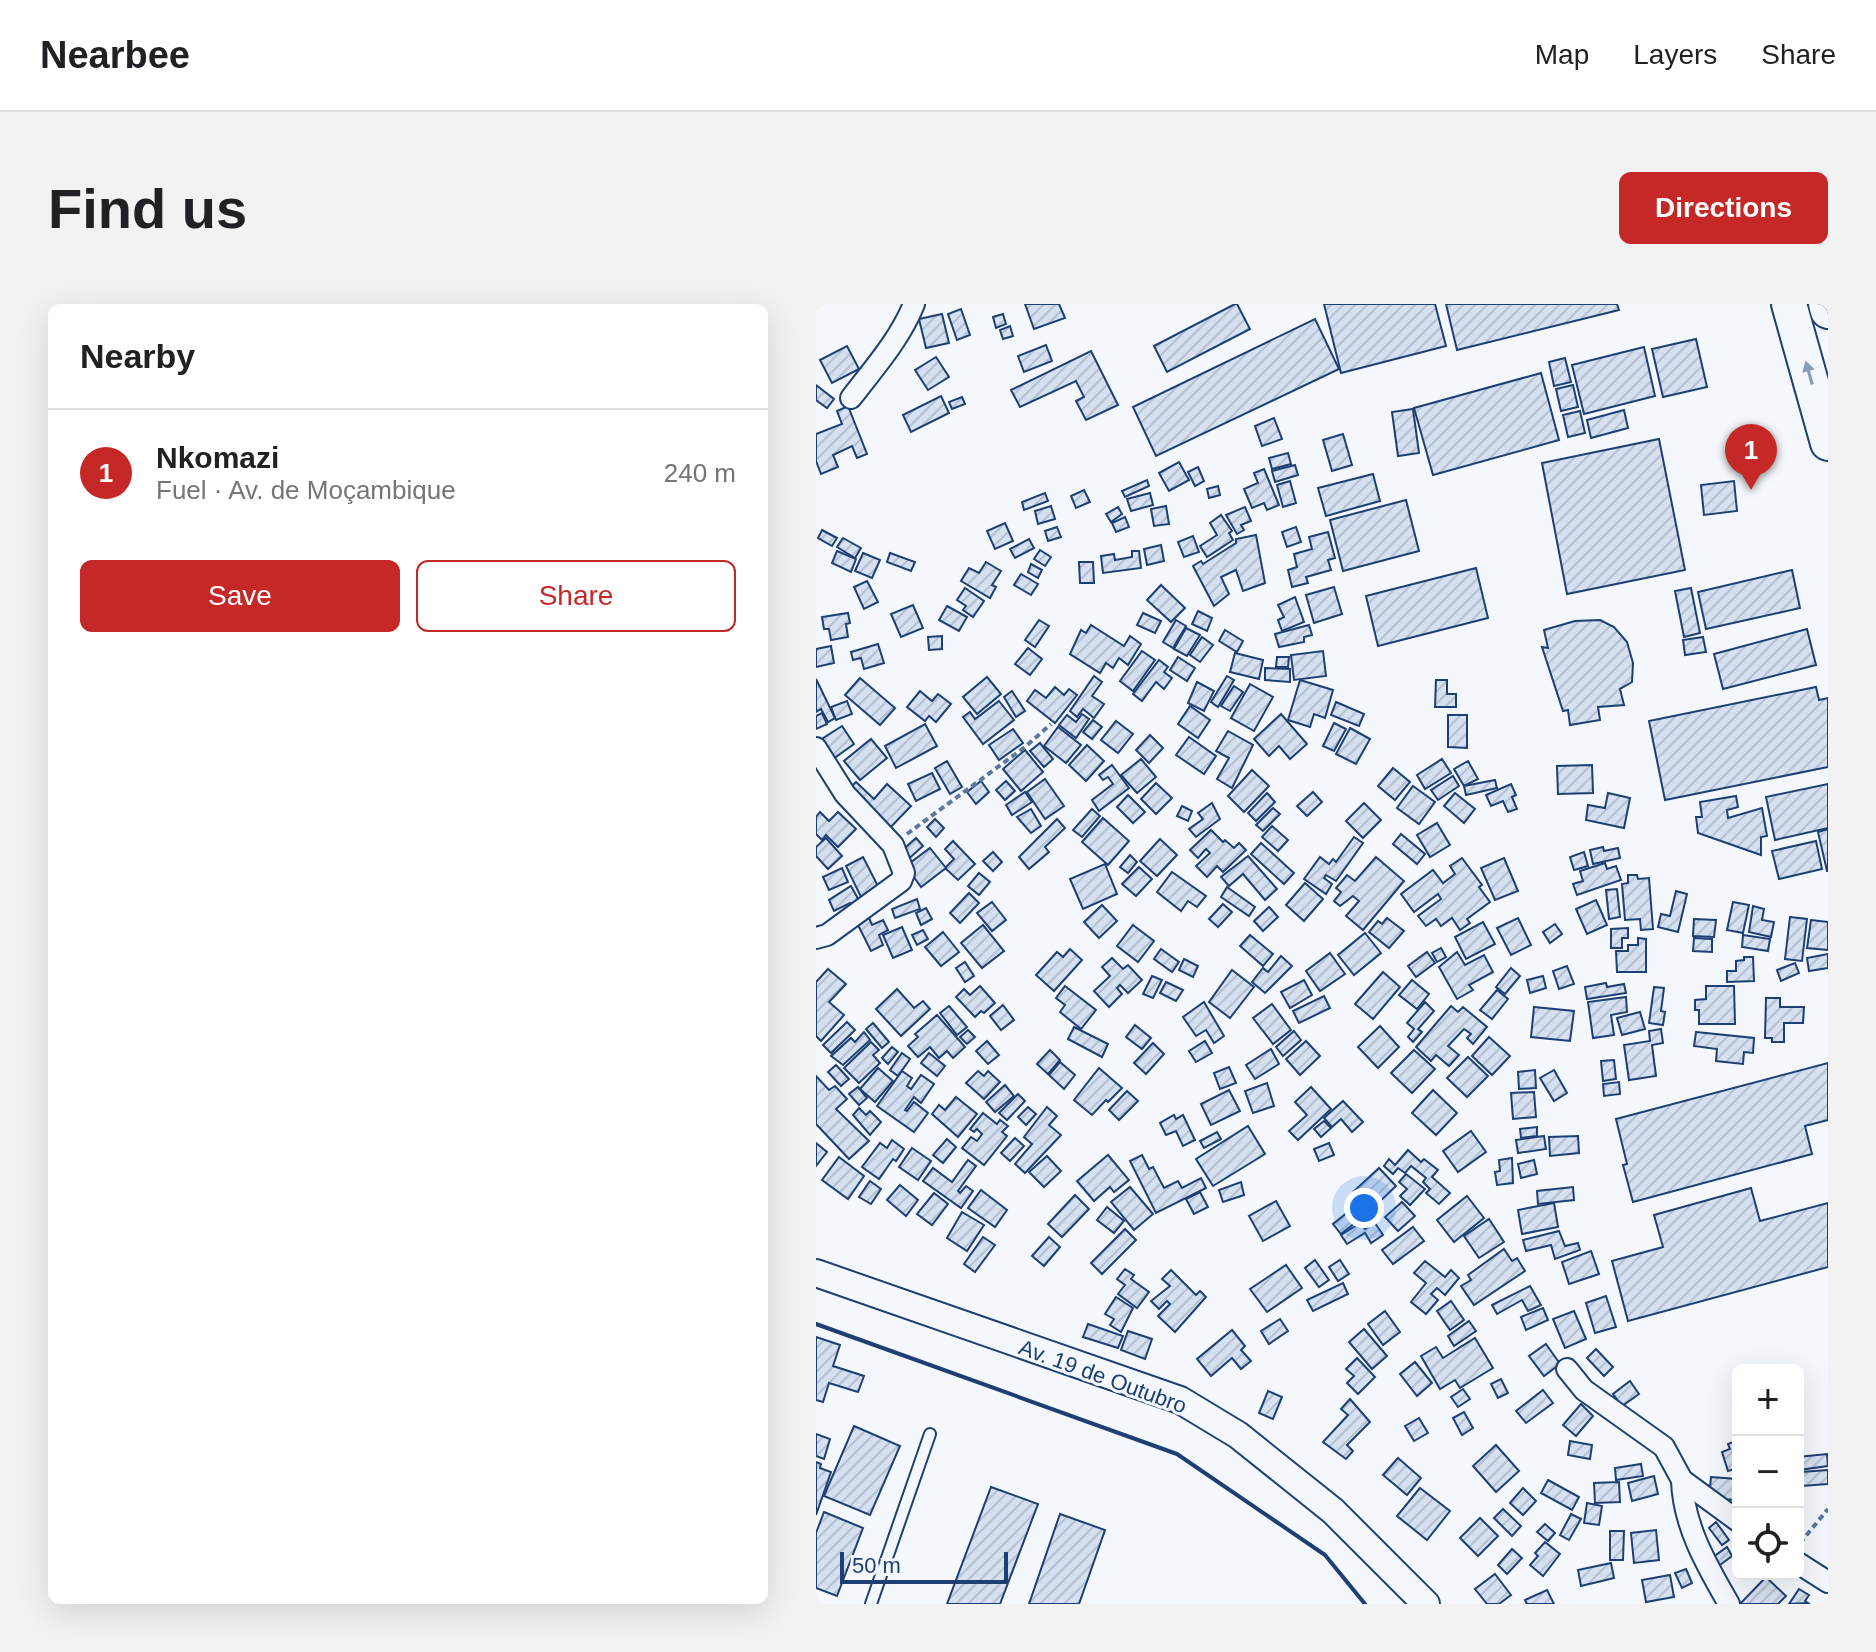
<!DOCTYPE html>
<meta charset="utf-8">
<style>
body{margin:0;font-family:Helvetica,sans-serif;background:#f2f2f2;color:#202124}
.controls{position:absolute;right:24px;bottom:24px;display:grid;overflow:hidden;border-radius:12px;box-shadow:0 8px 32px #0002}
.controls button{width:72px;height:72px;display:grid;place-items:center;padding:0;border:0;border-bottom:2px solid #e0e0e0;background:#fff;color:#202124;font:40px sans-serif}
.scale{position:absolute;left:24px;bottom:20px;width:168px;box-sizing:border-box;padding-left:8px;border:4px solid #1d3f73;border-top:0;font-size:22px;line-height:28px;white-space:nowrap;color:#1d3f73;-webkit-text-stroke:6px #f4f7fb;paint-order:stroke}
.you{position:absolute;left:548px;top:904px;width:28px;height:28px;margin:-20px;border:6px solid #fff;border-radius:50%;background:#1a73e8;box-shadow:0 0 0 12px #1a73e833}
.badge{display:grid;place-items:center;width:52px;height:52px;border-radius:50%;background:#c62828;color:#fff;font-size:26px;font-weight:700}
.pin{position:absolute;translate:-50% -66px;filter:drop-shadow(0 2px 4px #0008)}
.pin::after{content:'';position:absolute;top:42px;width:28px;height:24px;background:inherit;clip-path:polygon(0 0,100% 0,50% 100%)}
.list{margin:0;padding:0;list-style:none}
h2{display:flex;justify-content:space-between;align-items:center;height:104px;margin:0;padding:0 32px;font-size:34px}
h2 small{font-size:26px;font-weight:400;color:#757577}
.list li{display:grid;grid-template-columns:52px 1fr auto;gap:24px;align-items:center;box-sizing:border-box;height:128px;padding:0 32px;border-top:2px solid #e0e0e0}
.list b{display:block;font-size:30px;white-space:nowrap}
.list p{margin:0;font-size:26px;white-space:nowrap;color:#757577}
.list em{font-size:26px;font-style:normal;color:#757577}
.actions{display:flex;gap:16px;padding:24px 32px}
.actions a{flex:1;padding:18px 0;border:2px solid #c62828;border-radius:12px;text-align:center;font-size:28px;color:#c62828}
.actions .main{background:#c62828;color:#fff}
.icon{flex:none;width:44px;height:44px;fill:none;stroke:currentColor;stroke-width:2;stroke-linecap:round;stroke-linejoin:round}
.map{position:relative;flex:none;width:1012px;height:1300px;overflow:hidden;border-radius:12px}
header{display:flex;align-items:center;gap:48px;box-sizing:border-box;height:112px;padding:0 40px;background:#fff;border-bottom:2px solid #e0e0e0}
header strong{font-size:38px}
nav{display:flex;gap:44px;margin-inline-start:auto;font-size:28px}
.intro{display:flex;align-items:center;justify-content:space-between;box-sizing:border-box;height:192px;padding:0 48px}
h1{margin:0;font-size:56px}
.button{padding:20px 36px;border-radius:12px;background:#c62828;color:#fff;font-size:28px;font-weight:700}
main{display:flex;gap:48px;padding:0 48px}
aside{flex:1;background:#fff;border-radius:12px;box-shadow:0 8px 32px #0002}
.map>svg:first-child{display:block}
</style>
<header>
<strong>Nearbee</strong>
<nav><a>Map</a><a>Layers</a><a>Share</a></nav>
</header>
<div class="intro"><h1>Find us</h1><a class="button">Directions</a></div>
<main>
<aside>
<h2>Nearby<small></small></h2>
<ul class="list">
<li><span class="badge">1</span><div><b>Nkomazi</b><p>Fuel · Av. de Moçambique</p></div><em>240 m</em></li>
</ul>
<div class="actions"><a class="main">Save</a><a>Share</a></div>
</aside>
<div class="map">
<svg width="1012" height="1300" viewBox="0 0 1012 1300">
<defs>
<pattern id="building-hatch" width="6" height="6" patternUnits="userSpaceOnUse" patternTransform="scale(2)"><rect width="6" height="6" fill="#d5e0f0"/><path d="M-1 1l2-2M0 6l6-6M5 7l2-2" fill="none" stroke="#b6c1d1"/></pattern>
</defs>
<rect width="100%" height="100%" fill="#f4f7fb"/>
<g fill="url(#building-hatch)" stroke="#1d3f73" stroke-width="2">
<path d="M209,0H243L249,14L218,25Z"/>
<path d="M419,0H421L434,25L351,68L338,42Z"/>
<path d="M508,0H619L630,42L525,69Z"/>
<path d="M630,0H801L803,6L641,46Z"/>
<path d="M145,5L154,31L141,36L132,10Z"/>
<path d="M126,10L133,39L110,44L103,15Z"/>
<path d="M187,10L190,20L180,24L177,13Z"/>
<path d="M499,15L523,65L340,152L317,103Z"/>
<path d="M194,22L197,32L187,35L184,26Z"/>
<path d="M880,35L891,83L847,93L836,45Z"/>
<path d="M230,41L236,57L208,68L202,52Z"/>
<path d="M31,42L43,65L16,79L4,56Z"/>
<path d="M828,43L839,92L768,110L756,61Z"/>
<path d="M275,47L302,101L270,116L260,97L268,93L260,77L204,103L195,86Z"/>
<path d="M120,53L133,73L112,86L99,66Z"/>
<path d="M749,54L755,78L738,82L733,58Z"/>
<path d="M725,69L743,136L617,171L598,104Z"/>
<path d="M0,81L18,95L11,104L0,96Z"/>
<path d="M757,81L762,103L745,107L740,85Z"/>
<path d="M125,92L133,109L95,128L87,111Z"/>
<path d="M146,93L149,100L136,105L133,98Z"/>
<path d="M32,102L51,150L41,154L36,142L17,151L22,163L5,170L0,157V130L26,120L21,107Z"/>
<path d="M597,105L603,149L582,152L576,108Z"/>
<path d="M808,106L812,124L775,134L771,116Z"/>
<path d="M764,107L769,129L752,133L747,111Z"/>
<path d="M458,114L466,135L446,142L439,122Z"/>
<path d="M527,130L536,161L516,167L507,136Z"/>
<path d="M843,135L869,266L751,290L726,159Z"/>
<path d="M472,149L475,160L456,165L453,154Z"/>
<path d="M363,158L373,176L353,187L343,169Z"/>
<path d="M479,161L482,171L459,178L456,167Z"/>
<path d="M382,163L388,177L379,182L372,168Z"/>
<path d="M448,165L463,201L451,206L448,199L436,204L428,185L442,179L438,169Z"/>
<path d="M557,170L564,197L510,212L502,184Z"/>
<path d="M331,176L333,182L309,193L306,187Z"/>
<path d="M474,177L480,199L467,203L461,181Z"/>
<path d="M918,177L921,207L888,211L885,181Z"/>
<path d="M402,182L404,191L393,194L391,185Z"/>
<path d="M268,186L274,198L260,204L255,192Z"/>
<path d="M229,189L232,197L208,206L206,198Z"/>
<path d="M334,189L337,201L315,207L311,195Z"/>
<path d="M590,196L603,247L527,267L514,216Z"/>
<path d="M235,202L239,215L222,220L219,207Z"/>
<path d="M350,202L353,220L338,222L335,205Z"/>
<path d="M302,203L306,210L295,218L290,210Z"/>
<path d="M429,203L435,217L425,221L428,226L421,230L410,211Z"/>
<path d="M405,211L416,227L413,229L417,236L391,253L384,242L401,231L394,219Z"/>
<path d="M309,213L313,223L300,228L296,219Z"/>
<path d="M189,219L197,237L179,245L171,227Z"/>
<path d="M241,223L245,233L232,237L229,227Z"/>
<path d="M480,223L485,238L471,243L466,228Z"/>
<path d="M6,226L21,234L16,242L2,234Z"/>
<path d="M512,228L519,254L512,256L515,266L490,273L492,279L476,283L472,266L481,263L478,250L496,245L493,233Z"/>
<path d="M440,231L449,279L427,287L420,266L405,273L413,290L398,302L377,262L385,257L387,260L420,239V235Z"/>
<path d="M377,232L383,248L368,253L362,238Z"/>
<path d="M27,234L45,244L39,254L21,243Z"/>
<path d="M213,235L218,244L199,254L194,245Z"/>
<path d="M345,241L348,257L331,261L328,245Z"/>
<path d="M224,246L235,253L229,262L218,255Z"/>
<path d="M21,247L40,255L35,268L16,259Z"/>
<path d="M316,247H323L325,264L287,269L285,252L298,250L299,256L316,253Z"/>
<path d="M47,249L64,256L56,274L39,267Z"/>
<path d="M74,249L99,258L95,267L71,258Z"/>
<path d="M170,258L185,267L176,281L180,283L174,294L145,277L153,264L163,269Z"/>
<path d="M263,258H277L278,279H264Z"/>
<path d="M215,260L226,266L222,274L212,268Z"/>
<path d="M660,264L672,314L562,342L550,292Z"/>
<path d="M976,266L984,304L890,325L882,288Z"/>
<path d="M205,270L222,280L215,291L198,281Z"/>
<path d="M51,277L62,298L48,305L38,283Z"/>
<path d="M345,281L369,304L355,318L331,296Z"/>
<path d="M518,283L526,310L498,319L490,291Z"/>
<path d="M149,284L168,297L157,313L147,306L150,302L141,296Z"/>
<path d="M875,284L884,329L868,333L859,287Z"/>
<path d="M479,293L488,318L466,327L462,316L468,313L462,301Z"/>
<path d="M97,301L107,324L85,333L75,310Z"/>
<path d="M131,302L151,313L143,327L123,316Z"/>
<path d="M382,307L396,314L391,327L376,320Z"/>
<path d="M32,309L34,319L30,320L32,333L15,336L13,325H8L6,313Z"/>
<path d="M327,309L345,317L339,329L321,321Z"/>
<path d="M223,316L233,322L219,343L209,336Z"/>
<path d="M360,316L370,322L357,344L347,338Z"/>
<path d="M784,316L798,323L811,338L817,359L816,378L804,385L808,401L782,403L784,416L754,421L752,406L747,407L726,343L732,344L728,326L759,317Z"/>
<path d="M275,321L308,342L314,332L325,340L312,361L303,354L297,364L290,359L284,369L254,350L265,326L270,329Z"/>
<path d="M493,321L496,331L488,333V338L463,343L459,330Z"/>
<path d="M370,324L384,331L371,352L358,345Z"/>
<path d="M991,325L1000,361L907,385L898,350Z"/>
<path d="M409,326L427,337L421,348L403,337Z"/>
<path d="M126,332V345L113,346L112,333Z"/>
<path d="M386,333L397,341L384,358L374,351Z"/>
<path d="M887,333L890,348L869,351L867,336Z"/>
<path d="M62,340L68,359L48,365L45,354L37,356L35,348Z"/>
<path d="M15,342L18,359L0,363V345Z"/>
<path d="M212,344L226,355L214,371L199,360Z"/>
<path d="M326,347L339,356L317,387L304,377Z"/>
<path d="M507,347L510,372L478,376L475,351Z"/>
<path d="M419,349L447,356L443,375L414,368Z"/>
<path d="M362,353L379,364L371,377L354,366Z"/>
<path d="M461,353H473L472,363H460Z"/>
<path d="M343,356L352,363L348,368L356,374L348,385L340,378L326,397L317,390Z"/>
<path d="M449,364L474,365V378L449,376Z"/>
<path d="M278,372L286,378L276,392L288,400L278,414L267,405L261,413L254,407Z"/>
<path d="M411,372L418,376L402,403L395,398Z"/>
<path d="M171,373L185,390L161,410L147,393Z"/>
<path d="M44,374L79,404L64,421L29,391Z"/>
<path d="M0,375L19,414L12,418L5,405L0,408Z"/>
<path d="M484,376L517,386L509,414L498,410L494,423L472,416Z"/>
<path d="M620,376H631V390H640V403H619Z"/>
<path d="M381,378L398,387L388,407L372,399Z"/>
<path d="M434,380L457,393L438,427L415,414Z"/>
<path d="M418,382L427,388L414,407L405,402Z"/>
<path d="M239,383L248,391L253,385L261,391L239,419L211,397L219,386L230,394Z"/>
<path d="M1000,383L1003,396L1012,394V463L849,496L833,417Z"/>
<path d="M104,387L116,397L122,390L135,400L120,418L113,412L109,417L91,403Z"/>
<path d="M196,387L209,407L200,413L188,393Z"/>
<path d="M31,397L36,410L20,416L15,403Z"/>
<path d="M183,397L198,416L167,440L147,413L154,408L159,415Z"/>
<path d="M520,398L548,410L543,422L515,411Z"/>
<path d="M374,402L394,416L382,434L362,420Z"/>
<path d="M6,409L11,420L0,425V412Z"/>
<path d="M266,410L273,415L260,434L243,421L251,411L260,418Z"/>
<path d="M465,410L491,440L474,455L463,442L453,452L438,435Z"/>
<path d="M632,411H651V444L632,443Z"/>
<path d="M277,416L286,423L276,435L267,428Z"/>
<path d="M300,417L317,430L302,449L285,436Z"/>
<path d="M518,419L530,425L518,447L507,442Z"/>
<path d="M109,420L121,442L80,464L69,442Z"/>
<path d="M26,422L38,440L17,455L4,436Z"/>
<path d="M242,423L265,441L250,459L228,442Z"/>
<path d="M534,424L554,435L540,460L520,450Z"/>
<path d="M197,425L207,439L183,456L173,441Z"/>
<path d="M412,427L437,441L416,484L401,475L413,454L400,447Z"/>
<path d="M334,431L347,444L333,459L320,446Z"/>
<path d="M373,433L400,452L388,470L360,451Z"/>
<path d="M55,435L71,454L44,476L28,457Z"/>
<path d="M224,439L237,455L228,463L214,447Z"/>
<path d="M271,441L288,457L270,477L253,461Z"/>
<path d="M209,446L227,468L205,487L187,465Z"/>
<path d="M325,455L340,473L321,489L305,471Z"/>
<path d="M626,455L635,469L609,485L601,471Z"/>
<path d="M131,457L146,483L134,490L119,464Z"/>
<path d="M652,457L662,475L648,482L638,465Z"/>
<path d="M296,461L313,484L283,507L276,496L297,480L292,473L287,476L283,471Z"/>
<path d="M776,461L777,489L742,490L741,462Z"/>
<path d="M577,464L594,478L579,496L562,482Z"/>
<path d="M436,466L453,482L428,508L412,492Z"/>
<path d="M116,469L124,485L100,497L92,480Z"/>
<path d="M637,472L643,482L622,496L615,486Z"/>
<path d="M229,475L248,502L229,515L211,488Z"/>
<path d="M679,476L681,484L650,491L648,482Z"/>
<path d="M165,477L173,488L160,500L151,488Z"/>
<path d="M190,477L199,487L189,496L180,486Z"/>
<path d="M40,478L58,495L71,480L95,502L69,529L30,488Z"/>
<path d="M340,479L356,494L340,510L325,495Z"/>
<path d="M695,480L700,491L696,493L701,505L692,508L687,497L675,502L670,491Z"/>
<path d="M1012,480V524L959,536L950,493Z"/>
<path d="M597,482L619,498L603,520L581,504Z"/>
<path d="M209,488L216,498L196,511L190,501Z"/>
<path d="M497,488L506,498L491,512L481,502Z"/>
<path d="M451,489L459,498L440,517L432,509Z"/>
<path d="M639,489L659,505L648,519L628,502Z"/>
<path d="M792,489L814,494L808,524L770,516L772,501L789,504Z"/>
<path d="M312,491L329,508L317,519L301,503Z"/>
<path d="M920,492L922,503L911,506L912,514L946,504L951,532L945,533V551L882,529L880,513H886L884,498Z"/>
<path d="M396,499L404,515L380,533L373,525L387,515L382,509Z"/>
<path d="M548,499L565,516L547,534L530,517Z"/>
<path d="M366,502L376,507L372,517L361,512Z"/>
<path d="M457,504L464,510L447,527L440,521Z"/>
<path d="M215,505L225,522L215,529L201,513Z"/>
<path d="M276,505L284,512L266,533L257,526Z"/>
<path d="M4,508L13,517L22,508L40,525L22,543L10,531L6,536L0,530V513Z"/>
<path d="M287,514L313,537L292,561L266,538Z"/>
<path d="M119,515L128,524L120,533L111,523Z"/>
<path d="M241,515L249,524L229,543L233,548L213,565L203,553Z"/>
<path d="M621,519L634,541L614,553L601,531Z"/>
<path d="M456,522L472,536L462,547L446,533Z"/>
<path d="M1012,525V567H1011L1002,528Z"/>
<path d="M395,526L407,538L409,536L418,544L423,539L430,546L407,568L401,562L391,573L380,562L394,549L390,545L382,554L374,546Z"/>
<path d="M585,530L609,550L601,560L577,540Z"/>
<path d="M538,533L547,539L520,577L510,571L508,574L516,580L510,590L488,575L504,553L513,560L517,555L520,558Z"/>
<path d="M10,534L26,552L12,565L0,552V543Z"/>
<path d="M100,534L107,542L88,559L81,551Z"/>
<path d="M344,535L361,551L341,572L324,557Z"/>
<path d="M137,537L159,560L142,576L129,564L138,555L129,545Z"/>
<path d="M1000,537L1006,565L963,575L956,547Z"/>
<path d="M445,539L478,569L468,580L435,550Z"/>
<path d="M787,543L788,547L802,544L804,554L777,560L774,546Z"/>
<path d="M114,544L130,564L105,583L90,562Z"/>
<path d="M177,548L186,558L177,567L167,557Z"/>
<path d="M768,548L772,562L758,566L754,553Z"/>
<path d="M314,551L321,558L312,569L304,563Z"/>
<path d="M432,552L461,585L449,596L427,570L413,582L405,573Z"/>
<path d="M47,553L63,584L45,593L30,562Z"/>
<path d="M560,553L588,577L547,626L530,612L543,597L537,592L524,602L518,597L525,588L520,584L531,571L539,577Z"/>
<path d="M646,554L666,581L663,583L674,598L651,615L654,619L644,626L636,614L625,622L620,615L610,622L602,612L625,595L622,590L598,608L585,590L617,566L627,579L639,570L634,562Z"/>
<path d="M688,554L702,587L679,596L665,564Z"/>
<path d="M789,559L791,565L800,562L805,576L761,591L757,580L767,577L764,567Z"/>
<path d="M289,560L301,590L267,605L254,575Z"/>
<path d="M323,563L336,575L320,592L306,580Z"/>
<path d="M26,564L32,578L13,586L7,573Z"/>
<path d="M356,568L390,592L381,603L372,597L365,607L341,588Z"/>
<path d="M163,569L174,578L163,591L152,582Z"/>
<path d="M812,571H821L822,575L833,574L837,625L825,626L824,615L809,616L806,580L812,579Z"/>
<path d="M489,579L507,595L488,617L470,601Z"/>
<path d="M35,582L45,600L37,604L34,599L18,607L13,596Z"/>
<path d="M411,583L439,603L433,612L405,593Z"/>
<path d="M801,585L804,613L793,615L790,586Z"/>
<path d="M860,587L871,590L862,628L842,623L845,610L854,612Z"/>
<path d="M153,589L163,599L144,619L134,609Z"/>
<path d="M101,595L104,605L79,614L76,605Z"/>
<path d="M780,596L791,621L771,630L760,605Z"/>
<path d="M176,598L190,616L176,627L161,609Z"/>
<path d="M917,598L933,601L927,629L911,626Z"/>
<path d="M407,600L416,608L402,623L393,615Z"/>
<path d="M286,601L301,617L283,634L268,618Z"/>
<path d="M937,602L948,605L946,616L958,618L955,633L933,628Z"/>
<path d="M453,603L462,613L447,627L438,617Z"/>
<path d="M110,604L116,615L105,621L100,609Z"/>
<path d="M974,613L991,615L986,657L969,655Z"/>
<path d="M53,614L56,621L67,616L72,626L63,631L67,641L55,647L41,619Z"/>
<path d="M571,614L588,627L573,644L553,628L562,617L566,620Z"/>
<path d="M702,614L715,641L695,651L681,624Z"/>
<path d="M878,615L900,616L898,633L877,632Z"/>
<path d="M995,616L1012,618V646L991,644Z"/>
<path d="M667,618L679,640L650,655L639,633Z"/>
<path d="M739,620L746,630L734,639L727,628Z"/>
<path d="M167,621L188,647L166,664L145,639Z"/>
<path d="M317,621L338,637L322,658L301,642Z"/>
<path d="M86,623L96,646L77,654L67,631Z"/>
<path d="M812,624V634H806V644H795V625Z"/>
<path d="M107,626L112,635L101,641L96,631Z"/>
<path d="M127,628L143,648L125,662L109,643Z"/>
<path d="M549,629L565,649L538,671L522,651Z"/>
<path d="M434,631L457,650L447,662L424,642Z"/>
<path d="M927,631L954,635L952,647L926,643Z"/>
<path d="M822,634L830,635V668H801L800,647H812V641H822Z"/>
<path d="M878,634L896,635V648L877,647Z"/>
<path d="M625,644L630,653L621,658L616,649Z"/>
<path d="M254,645L266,656L238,687L220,671L241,648L247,653Z"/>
<path d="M345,645L363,658L356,668L338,655Z"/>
<path d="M611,648L619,659L600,673L592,662Z"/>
<path d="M641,648L649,661L668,651L677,668L653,681L657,686L641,695L623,663Z"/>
<path d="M514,649L529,670L504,687L490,667Z"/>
<path d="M1012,650V664L993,667L991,654Z"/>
<path d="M465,652L476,662L449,689L436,678L447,664L452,668Z"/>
<path d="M928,653H937L938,677L911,678V667H920V657L928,656Z"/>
<path d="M296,654L307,665L312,661L326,676L312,689L304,681L301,684L306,690L293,703L278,687L294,672L286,663Z"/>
<path d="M368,655L382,662L377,673L363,666Z"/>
<path d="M149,658L158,672L149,678L140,664Z"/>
<path d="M979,659L983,669L965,677L961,666Z"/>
<path d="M751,662L758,680L743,685L737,667Z"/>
<path d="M695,664L704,672L689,690L680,683Z"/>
<path d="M12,665L30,680L13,698L28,711L5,737L0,732V678Z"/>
<path d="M416,666L438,683L414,714L393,698Z"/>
<path d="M567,668L584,683L557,715L539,700Z"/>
<path d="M336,672L346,676L337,694L327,690Z"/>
<path d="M727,672L730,684L714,689L711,676Z"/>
<path d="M488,676L496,691L474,704L465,688Z"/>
<path d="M596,676L613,690L601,705L583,691Z"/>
<path d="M350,678L367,686L360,697L344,689Z"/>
<path d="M790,679L791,683L808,680L810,689L771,695L769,683Z"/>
<path d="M164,682L179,699L168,709L165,707L159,713L140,693L148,685L154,691Z"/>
<path d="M249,682L280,706L265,725L244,708L249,701L240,694Z"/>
<path d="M890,682H918L919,720H883V706H879V696L890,695Z"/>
<path d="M838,683L848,684L845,707L849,708L847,721L833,719Z"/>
<path d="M81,685L98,704L107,697L114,705L85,732L60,705Z"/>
<path d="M681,686L692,695L676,715L664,706Z"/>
<path d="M508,692L514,704L483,719L477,707Z"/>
<path d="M810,693L811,708L795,711L798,731L777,734L772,698Z"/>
<path d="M950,694H964V703H988L987,719H968V738H956V734H949Z"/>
<path d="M388,698L408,732L398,739L390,726L380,732L367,713Z"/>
<path d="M609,698L618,707L602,725L606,728L597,738L592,733L598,725L591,719Z"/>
<path d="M456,700L475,726L457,740L437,714Z"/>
<path d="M187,701L198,716L185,726L174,712Z"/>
<path d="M133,702L151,723L141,731L124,709Z"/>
<path d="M635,702L642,708L647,703L671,723L657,740L651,734L655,730L648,725L632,742L643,751L633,762L620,751L615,757L600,743Z"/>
<path d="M718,703L758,707L754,737L715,733Z"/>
<path d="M824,708L829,725L806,731L801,714Z"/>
<path d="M121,711L149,743L137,754L131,747L123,754L114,743L102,753L92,742L102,733L99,730Z"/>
<path d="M31,718L39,726L15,749L7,741Z"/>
<path d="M57,719L73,738L66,744L50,725Z"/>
<path d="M319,721L335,734L326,745L310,733Z"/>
<path d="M564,722L583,743L562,764L542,743Z"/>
<path d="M258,723L292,740L286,753L252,735Z"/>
<path d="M845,725L847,739L836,741L840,772L813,776L808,741L834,737L833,727Z"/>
<path d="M152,726L159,733L151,740L144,733Z"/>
<path d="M478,727L485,736L467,752L460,743Z"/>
<path d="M48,728L54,736L27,761L15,752L35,734L39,738Z"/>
<path d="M880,728L938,734L937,749L928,748L927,760L900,757L901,745L878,742Z"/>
<path d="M673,733L694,752L676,771L656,752Z"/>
<path d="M171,737L183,751L172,760L160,747Z"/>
<path d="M389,737L396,749L380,758L373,747Z"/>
<path d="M490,737L504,752L484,771L470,755Z"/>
<path d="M55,738L63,746L57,751L64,759L43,779L28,764Z"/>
<path d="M337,739L348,750L330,770L318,759Z"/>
<path d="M76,743L82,748L72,760L66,754Z"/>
<path d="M455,745L463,760L439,775L430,761Z"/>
<path d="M234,746L244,756L232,770L221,760Z"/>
<path d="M598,746L619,765L596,789L575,769Z"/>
<path d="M86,749L94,755L82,772L74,766Z"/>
<path d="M113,749L129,762L121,772L105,759Z"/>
<path d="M652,753L672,772L651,793L631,774Z"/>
<path d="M798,756L800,775L787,777L785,757Z"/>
<path d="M244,758L259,771L248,785L233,771Z"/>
<path d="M1012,759V816L989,822L996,850L817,898L807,861L811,860L800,815Z"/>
<path d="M20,761L33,775L25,782L12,768Z"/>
<path d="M413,763L420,779L404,785L398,769Z"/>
<path d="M62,764L77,777L59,798L44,785Z"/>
<path d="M283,764L306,784L292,798L290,796L276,811L258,796Z"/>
<path d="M719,766L720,784L703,785L702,768Z"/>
<path d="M738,766L751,789L738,797L724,774Z"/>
<path d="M86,767L96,774L91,782L95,785L105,771L118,780L105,799L98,793L89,806L91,807L98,798L112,809L98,828L61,802Z"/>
<path d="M162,767L168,772L172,767L184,778L168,795L150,779Z"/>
<path d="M0,772L13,786L19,782L31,795L20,805L53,837L33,855L0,820Z"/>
<path d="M803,778L804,790L788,792L787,780Z"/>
<path d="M451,779L458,802L437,809L429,787Z"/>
<path d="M189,781L198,792L179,808L170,798Z"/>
<path d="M42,783L51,794L43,801L33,790Z"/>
<path d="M495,783L515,805L482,836L473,827L491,811L479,798Z"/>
<path d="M413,786L424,807L395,821L385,800Z"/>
<path d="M617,786L641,809L620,831L596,809Z"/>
<path d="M311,787L322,797L303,816L293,806Z"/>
<path d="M718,788L720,813L697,815L695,789Z"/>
<path d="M202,790L209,797L191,816L183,809Z"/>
<path d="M140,793L161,810L142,833L116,810L123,801L129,806Z"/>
<path d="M527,797L547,818L536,828L525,815L516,823L508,814Z"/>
<path d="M212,803L220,810L210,821L202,813Z"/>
<path d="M231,803L241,812L233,821L245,831L209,869L199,860L216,840L208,833Z"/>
<path d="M43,804L50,811L54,807L65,818L54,831L37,811Z"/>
<path d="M167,809L181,820L184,816L192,822L186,828L191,832L168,861L146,844L155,833L161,837L166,830L161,825L158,828L154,825Z"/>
<path d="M358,811L360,815L367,811L379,836L367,842L360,827L350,831L344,819Z"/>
<path d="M508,817L515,824L505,833L498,825Z"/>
<path d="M432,822L449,850L397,882L380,855Z"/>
<path d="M721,823V832L705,834L704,825Z"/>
<path d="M655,827L670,848L642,868L627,847Z"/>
<path d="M401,828L405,835L388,844L384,837Z"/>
<path d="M728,832L730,845L702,849L700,836Z"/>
<path d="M762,832L763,849L734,852L733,833Z"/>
<path d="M199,834L208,842L194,857L185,849Z"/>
<path d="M131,835L140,843L127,859L117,851Z"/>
<path d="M76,836L88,845L80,857L77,855L63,875L46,863L64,839L71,844Z"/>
<path d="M0,839L11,848L0,862Z"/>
<path d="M513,839L518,851L503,857L498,845Z"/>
<path d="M96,844L115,857L102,876L83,863Z"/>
<path d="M592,846L605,858L608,855L622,866L616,873L634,889L623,900L610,889L614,885L607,878L610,874L595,862L589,869L582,864L577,870L568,862L573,855L579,861Z"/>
<path d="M292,851L313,876L298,888L294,883L278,897L261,877Z"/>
<path d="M326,851L333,865L337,863L348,884L362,877L366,884L385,874L390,884L340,909L314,857Z"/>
<path d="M231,852L245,867L228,883L213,868Z"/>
<path d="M23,853L48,872L32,895L6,876Z"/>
<path d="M696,854L697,879L681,881L679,868L684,867L683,856Z"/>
<path d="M152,856L160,862L142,887L144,889L150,882L157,887L145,904L107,877L117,864L136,878Z"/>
<path d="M718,856L721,870L705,874L702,860Z"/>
<path d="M563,864L580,882L554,907L537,888Z"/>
<path d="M590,870L609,885L594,901L584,892L591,885L583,878Z"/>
<path d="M54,877L65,885L55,900L43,893Z"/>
<path d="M425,878L428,891L407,898L403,886Z"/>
<path d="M84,881L102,896L90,912L71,896Z"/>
<path d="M314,883L337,910L318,926L295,898Z"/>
<path d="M757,883L758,896L722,900L721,887Z"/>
<path d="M935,884L944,917L1012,899V963L812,1017L796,957L847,943L838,911Z"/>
<path d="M165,886L191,906L179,923L152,904Z"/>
<path d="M384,888L392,903L378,910L370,895Z"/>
<path d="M118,889L132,900L116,921L101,910Z"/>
<path d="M259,891L273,905L246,933L232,920Z"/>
<path d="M651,892L668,914L638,938L621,916Z"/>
<path d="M460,897L474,922L447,937L433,912Z"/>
<path d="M586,898L599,912L582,927L569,913Z"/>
<path d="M738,899L742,923L706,930L702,906Z"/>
<path d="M291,903L308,917L298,929L281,916Z"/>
<path d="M537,904L545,914L525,930L517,920Z"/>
<path d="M146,908L168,921L151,947L131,934Z"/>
<path d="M673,915L688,938L663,954L648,932Z"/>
<path d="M544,919L549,925L559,919L567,931L555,939L549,929L531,940L525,931Z"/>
<path d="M597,923L608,937L577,960L566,946Z"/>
<path d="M309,925L320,936L286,970L275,959Z"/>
<path d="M743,927L749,942L762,939L764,946L739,955L735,941L710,947L707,936Z"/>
<path d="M167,933L179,941L159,968L148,960Z"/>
<path d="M233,933L244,943L228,962L216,952Z"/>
<path d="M688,945L696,957L701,954L709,967L658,1001L645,982L655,976L652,971Z"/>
<path d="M775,947L783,970L753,980L746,958Z"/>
<path d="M499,956L513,976L503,983L489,964Z"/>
<path d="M524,956L533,970L522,977L513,963Z"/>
<path d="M609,957L629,973L635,966L643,974L629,991L621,984L615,990L622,996L610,1010L595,998L610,979L598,969Z"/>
<path d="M470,961L486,984L451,1008L434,985Z"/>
<path d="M309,965L318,971L315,975L333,988L321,1004L302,990L309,981L301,975Z"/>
<path d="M355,966L380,991L384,987L390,993L359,1028L342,1012L354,1000L351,997L343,1005L335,997L354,982L346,975Z"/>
<path d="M527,979L532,990L497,1007L491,996Z"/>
<path d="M714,982L725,1001L712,1007L706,996L681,1010L676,1001Z"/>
<path d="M790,992L800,1023L779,1029L770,999Z"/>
<path d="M300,993L317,1004L305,1028L294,1021L298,1015L289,1010Z"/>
<path d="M635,997L648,1016L634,1026L621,1007Z"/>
<path d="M727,1004L732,1016L710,1026L705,1013Z"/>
<path d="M569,1007L584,1028L567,1041L552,1020Z"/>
<path d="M758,1007L770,1035L749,1044L737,1015Z"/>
<path d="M464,1015L472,1027L453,1040L445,1027Z"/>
<path d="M653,1017L660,1027L638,1042L632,1032Z"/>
<path d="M272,1020L307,1032L302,1044L267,1033Z"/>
<path d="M548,1025L571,1052L556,1065L533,1038Z"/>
<path d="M416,1026L429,1042L425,1046L435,1057L425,1065L416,1054L395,1072L381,1055Z"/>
<path d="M312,1027L336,1035L329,1055L305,1046Z"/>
<path d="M0,1033L24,1041L17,1062L48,1072L42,1088L13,1079L7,1098L0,1096Z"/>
<path d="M659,1034L677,1064L644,1084L639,1076L624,1085L605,1052L620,1043L627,1054Z"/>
<path d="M730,1040L744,1060L728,1072L713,1052Z"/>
<path d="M780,1045L797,1063L788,1072L771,1054Z"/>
<path d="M541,1054L559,1073L542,1090L531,1079L538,1072L530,1065Z"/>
<path d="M599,1058L616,1079L601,1092L584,1070Z"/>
<path d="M685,1075L692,1089L682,1094L675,1080Z"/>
<path d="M814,1077L823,1090L806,1102L797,1090Z"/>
<path d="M647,1085L654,1095L642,1103L635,1093Z"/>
<path d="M727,1086L737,1099L710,1119L700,1107Z"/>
<path d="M452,1087L466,1093L457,1115L443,1109Z"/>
<path d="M534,1095L554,1118L531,1141L537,1147L530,1155L507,1138L532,1111L525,1105Z"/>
<path d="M765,1100L777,1112L760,1132L747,1121Z"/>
<path d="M648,1108L657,1124L646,1131L637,1114Z"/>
<path d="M603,1114L612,1129L598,1137L589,1122Z"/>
<path d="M38,1122L84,1142L54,1211L8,1192Z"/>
<path d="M0,1130L14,1135L8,1155L0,1152Z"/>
<path d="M922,1136V1164L912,1167L906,1148L914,1145L912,1140Z"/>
<path d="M754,1137L776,1141L774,1155L752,1151Z"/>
<path d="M680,1141L703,1167L680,1188L657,1162Z"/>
<path d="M1011,1150L1012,1162L983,1166L982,1153Z"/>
<path d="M582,1154L605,1174L591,1191L567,1171Z"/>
<path d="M0,1158L5,1160L4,1164L15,1168L0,1211Z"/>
<path d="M825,1160L827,1172L800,1176L799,1164Z"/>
<path d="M1012,1166V1180L986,1182L985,1168Z"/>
<path d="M838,1172L842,1190L816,1197L812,1179Z"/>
<path d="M895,1173L921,1175L919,1196L893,1194Z"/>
<path d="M732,1176L763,1193L756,1206L725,1189Z"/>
<path d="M803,1178L804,1198L779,1199L778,1179Z"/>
<path d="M175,1183L222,1200L184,1300H131Z"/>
<path d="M604,1184L634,1207L611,1236L581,1212Z"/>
<path d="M707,1184L720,1197L707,1211L694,1199Z"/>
<path d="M771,1199L786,1202L783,1221L768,1219Z"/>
<path d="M687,1205L705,1222L696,1232L678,1214Z"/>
<path d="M8,1208L47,1224L21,1292L0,1284V1229Z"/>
<path d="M244,1210L289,1226L263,1300H213Z"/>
<path d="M755,1210L765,1215L753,1236L744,1231Z"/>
<path d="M664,1214L682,1232L662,1252L644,1234Z"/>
<path d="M900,1218L913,1236L906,1241L893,1224Z"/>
<path d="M729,1220L739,1229L732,1237L721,1228Z"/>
<path d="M840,1226L843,1256L818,1259L815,1229Z"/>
<path d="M794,1227H808L807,1256H794Z"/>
<path d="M729,1238L744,1250L727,1272L714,1261L722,1252L719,1249Z"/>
<path d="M911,1243L916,1252L900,1264L893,1256Z"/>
<path d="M696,1245L706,1254L691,1270L682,1261Z"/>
<path d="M795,1259L798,1274L765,1282L762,1266Z"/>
<path d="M870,1265L876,1279L866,1284L859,1269Z"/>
<path d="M679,1270L695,1291L683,1300H671L659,1285Z"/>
<path d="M854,1271L858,1293L830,1298L826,1276Z"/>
<path d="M950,1273L970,1292L962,1300H924Z"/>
<path d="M983,1285L993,1291L989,1297L992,1299L973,1300Z"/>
<path d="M731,1286L738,1300H711L709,1296Z"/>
</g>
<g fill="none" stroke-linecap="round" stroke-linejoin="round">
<defs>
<path id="service" d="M55,1300L114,1130"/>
<g id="minor">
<path d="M35,94C58,64 84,35 98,0"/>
<path d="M0,444L29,490L77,541L88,569L85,577L11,631L0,634"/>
<path d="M751,1065L768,1086L848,1143L866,1176L922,1217"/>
<path d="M866,1176C867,1221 891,1262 913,1300"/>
<path d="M982,1259L1012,1278"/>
</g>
<path id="tertiary" d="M0,969L364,1096L422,1131L517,1207L610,1300"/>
<g id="trunk">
<path d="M973,0L1012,139"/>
<path d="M1010,0L1012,7"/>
</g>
</defs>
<use href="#service" stroke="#1d3f73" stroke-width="14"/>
<use href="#minor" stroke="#1d3f73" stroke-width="24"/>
<use href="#tertiary" stroke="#1d3f73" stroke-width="30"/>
<use href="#trunk" stroke="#1d3f73" stroke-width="38"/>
<g stroke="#5e769c" stroke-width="4" stroke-dasharray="6 4" stroke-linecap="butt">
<path d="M91,530L209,443L235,420"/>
<path d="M984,1239L1012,1205"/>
</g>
<use href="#service" stroke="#f4f7fb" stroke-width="10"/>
<use href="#minor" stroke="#f4f7fb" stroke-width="20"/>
<use href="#tertiary" stroke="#f4f7fb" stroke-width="26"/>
<use href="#trunk" stroke="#f4f7fb" stroke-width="34"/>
<path stroke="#1d3f73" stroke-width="4" d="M0,1020L361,1150L509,1251L549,1300"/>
</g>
<defs><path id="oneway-solid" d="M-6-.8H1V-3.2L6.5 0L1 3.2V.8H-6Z" transform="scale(2)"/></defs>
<use fill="#889bb7" href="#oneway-solid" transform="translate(993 69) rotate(-106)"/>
<g text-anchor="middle" stroke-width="6" stroke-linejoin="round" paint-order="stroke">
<g font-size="22" fill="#1d3f73" stroke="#f4f7fb">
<text transform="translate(287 1072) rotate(20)" y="8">Av. 19 de Outubro</text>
</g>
</g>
</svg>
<div class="controls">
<button>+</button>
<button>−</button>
<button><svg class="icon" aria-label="locate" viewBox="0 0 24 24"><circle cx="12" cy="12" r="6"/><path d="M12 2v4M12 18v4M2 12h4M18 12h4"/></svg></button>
</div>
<div class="scale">50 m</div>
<div class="you"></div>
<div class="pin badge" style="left:935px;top:186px">1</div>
</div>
</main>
